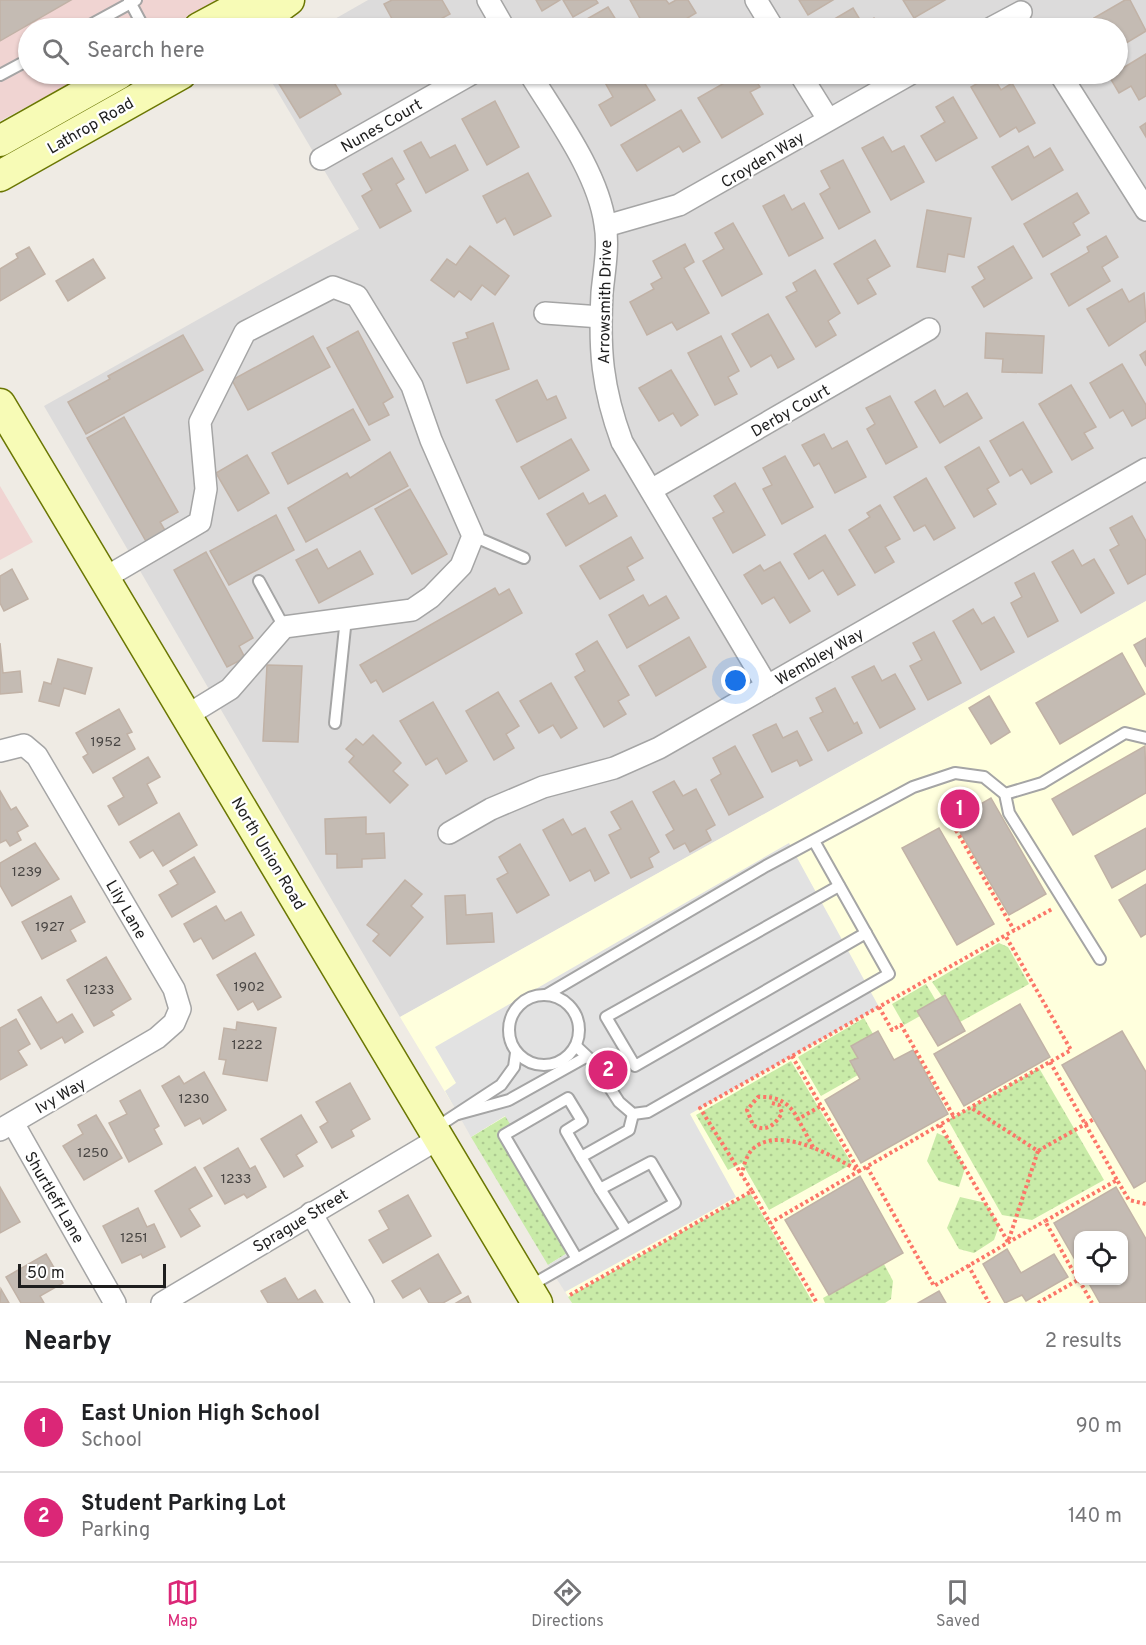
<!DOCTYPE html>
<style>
body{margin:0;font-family:Overpass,sans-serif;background:#f2f2f2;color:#202124}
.controls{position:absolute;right:18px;bottom:18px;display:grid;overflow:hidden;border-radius:12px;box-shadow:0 2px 4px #0004}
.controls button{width:54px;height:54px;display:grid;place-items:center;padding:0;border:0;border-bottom:2px solid #e0e0e0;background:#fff;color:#202124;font:30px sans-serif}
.scale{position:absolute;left:18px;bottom:15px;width:148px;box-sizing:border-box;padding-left:6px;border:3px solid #1e1e1e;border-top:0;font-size:16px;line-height:21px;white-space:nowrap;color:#1e1e1e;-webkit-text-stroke:4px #fff;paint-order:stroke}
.you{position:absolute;left:736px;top:681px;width:21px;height:21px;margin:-15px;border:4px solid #fff;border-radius:50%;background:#1a73e8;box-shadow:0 0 0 9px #1a73e833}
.badge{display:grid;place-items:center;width:39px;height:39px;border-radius:50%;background:#db2777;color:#fff;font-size:20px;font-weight:700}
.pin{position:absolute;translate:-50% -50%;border:3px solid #fff;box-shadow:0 2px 6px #0006}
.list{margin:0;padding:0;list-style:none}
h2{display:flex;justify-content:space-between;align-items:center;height:78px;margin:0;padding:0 24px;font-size:26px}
h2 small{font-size:20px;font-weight:400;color:#757577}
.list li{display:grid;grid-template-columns:39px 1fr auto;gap:18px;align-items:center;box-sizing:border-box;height:90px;padding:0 24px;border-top:2px solid #e0e0e0}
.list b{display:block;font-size:22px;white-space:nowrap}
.list p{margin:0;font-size:20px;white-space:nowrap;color:#757577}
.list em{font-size:20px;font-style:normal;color:#757577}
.icon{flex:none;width:33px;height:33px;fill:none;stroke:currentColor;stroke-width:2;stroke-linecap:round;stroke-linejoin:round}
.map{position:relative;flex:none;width:1146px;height:1303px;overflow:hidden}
.search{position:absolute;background:#fff;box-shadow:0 2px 4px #0004;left:18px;right:18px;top:18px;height:66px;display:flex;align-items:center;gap:15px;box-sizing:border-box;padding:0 21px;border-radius:33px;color:#757577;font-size:22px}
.sheet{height:258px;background:#fff}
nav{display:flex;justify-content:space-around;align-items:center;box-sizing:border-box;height:84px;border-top:2px solid #e0e0e0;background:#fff;font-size:16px;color:#757577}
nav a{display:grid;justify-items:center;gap:3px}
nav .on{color:#db2777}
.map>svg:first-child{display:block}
</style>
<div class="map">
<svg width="1146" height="1303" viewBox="0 0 1146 1303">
<defs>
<pattern id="grass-dots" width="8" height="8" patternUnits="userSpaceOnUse" patternTransform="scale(1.5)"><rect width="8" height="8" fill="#c9eba8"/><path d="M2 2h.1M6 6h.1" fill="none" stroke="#acc990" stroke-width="1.8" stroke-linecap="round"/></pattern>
</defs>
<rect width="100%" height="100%" fill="#efebe4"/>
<path fill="#dcdbdb" d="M368,0H1146V601L400,1017L44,406L359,229L267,74H1118V28H319Z"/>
<g fill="#f0d4d2">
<path d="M0,0H225L172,28H28V74H88L0,121Z"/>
<path d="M0,486L33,542L0,560Z"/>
</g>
<path fill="#ffd" fill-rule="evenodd" d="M1146,601V1303H572L400,1017ZM1078,1236H1124V1280H1078Z"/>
<g fill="url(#grass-dots)">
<path d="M999,943L1008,947L1029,984L960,1022L932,982Z"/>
<path d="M926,984L936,1001L920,1016L904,1025L892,1004Z"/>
<path d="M864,1018L873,1034L851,1046L858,1058L850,1062L858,1075L821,1096L798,1057Z"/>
<path d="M791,1061L852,1164L769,1210L742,1163L728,1170L696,1115Z"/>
<path d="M1039,1068L1104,1180L1032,1220L1002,1215L948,1120Z"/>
<path d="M506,1116L516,1133L569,1252L548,1265L471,1137Z"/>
<path d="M937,1133L948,1138L965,1168L959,1187L939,1181L927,1161Z"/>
<path d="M750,1193L813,1303H572L568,1297Z"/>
<path d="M960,1197L986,1203L999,1226L994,1240L974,1253L959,1249L947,1228Z"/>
<path d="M884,1264L893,1281L891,1299L885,1303H825L823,1298Z"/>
</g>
<path fill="#e2e2e2" d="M789,843L879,1007L690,1114L736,1197L565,1292L548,1265L569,1252L502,1141L515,1132L505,1116L471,1137L445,1091L456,1083L435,1047Z"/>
<g fill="#c4bbb3" stroke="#c1b2a6" stroke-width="1.5">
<path d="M0,0H71L0,41Z"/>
<path d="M392,0H442L450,14L424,28H397L384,4Z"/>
<path d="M536,0H560L542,11Z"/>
<path d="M563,0H596L598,3L573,17Z"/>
<path d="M630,0H666L669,4L676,0H688L696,13L671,28H637L643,24Z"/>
<path d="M799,0H833L808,15Z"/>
<path d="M903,0H945L914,18Z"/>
<path d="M1125,0H1130L1146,31L1118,48V28H1101L1094,18Z"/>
<path d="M608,7L621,28H571Z"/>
<path d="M853,8L863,25L874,18L880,28H819Z"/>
<path d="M361,19L366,28H345Z"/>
<path d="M702,23L705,28H692Z"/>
<path d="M1146,54V96L1139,100L1131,86L1119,93L1109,76L1118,74V71Z"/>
<path d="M273,74H329L341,94L300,118Z"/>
<path d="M368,74H383L372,80Z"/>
<path d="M608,74H639L655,100L611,126L599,105L613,97L602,77Z"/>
<path d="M684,74H705L690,82Z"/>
<path d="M740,74H752L760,87L750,92L763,114L722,138L698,98Z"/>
<path d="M992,75L1001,90L1012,83L1035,123L1019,132L1016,127L1000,137L971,87Z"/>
<path d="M953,97L977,138L936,161L921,136L945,122L936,107Z"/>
<path d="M495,101L519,147L487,165L462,119Z"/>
<path d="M681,110L700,142L683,152L679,146L637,171L621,145Z"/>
<path d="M1146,123V137L1140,127Z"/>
<path d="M883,137L892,152L904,146L924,182L891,200L862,148Z"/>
<path d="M421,142L430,158L455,145L468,170L426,193L404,151Z"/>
<path d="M1028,146L1034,158L1050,148L1063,170L1012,200L992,167Z"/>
<path d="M392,158L404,179L396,184L411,211L380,228L362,196L372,190L363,174Z"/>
<path d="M843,160L870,212L839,229L820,194L830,188L821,171Z"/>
<path d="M528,173L551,216L514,235L505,218L497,223L483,196Z"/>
<path d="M1077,193L1089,213L1073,223L1080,235L1043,257L1024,224Z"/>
<path d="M784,195L792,210L804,203L823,238L789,256L763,206Z"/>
<path d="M927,210L971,218L964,257L948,254L945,272L917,267Z"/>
<path d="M733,223L762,274L722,296L703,261L724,249L715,233Z"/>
<path d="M1106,236L1118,257L1102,267L1110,281L1069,306L1051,274L1089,252L1087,247Z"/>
<path d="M875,240L890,266L867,279L876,294L858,304L834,264Z"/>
<path d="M685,244L694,262L684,268L709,313L677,330L672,322L647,335L630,302L654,289L651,284L662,278L653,261Z"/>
<path d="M470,246L509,276L495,295L482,285L471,300L459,291L454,297L431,280L447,259L456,265Z"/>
<path d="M1013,246L1032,278L984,307L972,287L985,279L978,267Z"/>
<path d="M29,247L45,274L0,301V269L18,258L16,254Z"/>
<path d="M93,259L105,278L68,301L56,281Z"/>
<path d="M815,270L840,313L828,321L836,335L816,347L786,297L797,291L793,283Z"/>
<path d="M1122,289L1129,302L1144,293L1146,321L1109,346L1087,309Z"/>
<path d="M768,314L794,359L778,368L771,355L751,367L732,334Z"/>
<path d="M493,323L509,369L467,383L453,343L468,338L466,333Z"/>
<path d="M358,331L393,397L383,403L389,415L369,425L327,348Z"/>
<path d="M986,333L1044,336L1042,373L1002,372L1003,359L985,358Z"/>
<path d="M183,335L203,370L86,434L68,402L110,379L108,376Z"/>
<path d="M313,336L330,367L248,410L232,380Z"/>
<path d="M721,336L739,371L728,377L737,394L715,405L688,353Z"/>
<path d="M1146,351V366L1140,355Z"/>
<path d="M1122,364L1146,405V418L1132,426L1123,410L1110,418L1090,383Z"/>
<path d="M671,370L698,415L681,426L673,413L659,421L639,388Z"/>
<path d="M537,380L547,400L556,396L566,418L517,442L496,400Z"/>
<path d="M1071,385L1096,427L1084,433L1093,448L1072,460L1039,404Z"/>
<path d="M935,390L944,407L967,393L982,418L940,443L915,402Z"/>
<path d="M890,396L917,447L886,464L867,429L875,424L866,408Z"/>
<path d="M353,409L370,440L288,484L272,453Z"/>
<path d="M124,417L178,512L160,522L166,532L147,543L87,438Z"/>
<path d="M1023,422L1052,472L1031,484L1022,469L1010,476L990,441Z"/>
<path d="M824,434L832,449L847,441L866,477L835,493L819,463L814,466L802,445Z"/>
<path d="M571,439L589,470L539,499L521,467Z"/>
<path d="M979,447L999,482L987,489L996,504L974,517L945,467Z"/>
<path d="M390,452L408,486L306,542L288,508L347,473L350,478Z"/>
<path d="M247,455L269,493L238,511L216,473Z"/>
<path d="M785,456L813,507L782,524L763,489L772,485L763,468Z"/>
<path d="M926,478L955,528L934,540L925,525L914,531L894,497Z"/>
<path d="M735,483L765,535L733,553L713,518L724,512L714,496Z"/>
<path d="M410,489L447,554L412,574L375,509Z"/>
<path d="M583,493L589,504L605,495L617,516L566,546L547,514Z"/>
<path d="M880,505L900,539L885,547L894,562L875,573L849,530L870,517L867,513Z"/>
<path d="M276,515L294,550L229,585L210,551Z"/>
<path d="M1132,516L1146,541V574L1128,584L1110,550L1119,545L1110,528Z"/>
<path d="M825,535L855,585L838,595L823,570L809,579L794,554Z"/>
<path d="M631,537L643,558L627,567L634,580L600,599L580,566Z"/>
<path d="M317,549L328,569L360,551L373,574L319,603L296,560Z"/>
<path d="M1073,550L1082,566L1094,559L1114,593L1081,613L1052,562Z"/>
<path d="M206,552L253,638L239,646L245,658L227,667L174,570Z"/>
<path d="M780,562L810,611L790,623L774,597L762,604L744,575L760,565L764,571Z"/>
<path d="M12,569L28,599L4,611L0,603V576Z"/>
<path d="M1034,573L1058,621L1028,637L1011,603L1022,597L1015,583Z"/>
<path d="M495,588L499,595L509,589L522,613L383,692L376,680L371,683L360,665Z"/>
<path d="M643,595L649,606L666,596L679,618L627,648L609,615Z"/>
<path d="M973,609L982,624L994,617L1014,652L981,670L953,621Z"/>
<path d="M934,632L961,683L928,700L910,666L922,660L913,643Z"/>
<path d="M689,637L706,667L656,696L639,666Z"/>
<path d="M1146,638V667L1134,645Z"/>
<path d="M597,641L629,695L618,701L626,714L604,727L575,677L585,671L576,654Z"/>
<path d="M0,643L3,673L20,671L22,692L0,694Z"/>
<path d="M1122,653L1145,694L1060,744L1036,703Z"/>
<path d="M58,659L92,668L85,694L64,688L59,706L39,701L44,682L51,684Z"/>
<path d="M267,665L302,666L298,742L263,741Z"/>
<path d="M874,666L882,681L895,674L915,709L880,728L852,677Z"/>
<path d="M551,683L577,728L561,738L553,725L539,733L520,701Z"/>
<path d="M835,688L854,724L857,722L862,733L828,751L810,718L823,712L816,698Z"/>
<path d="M498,692L519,726L506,734L514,748L494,760L466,711Z"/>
<path d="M989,696L1010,732L991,744L969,708Z"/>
<path d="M433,702L467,761L446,774L437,758L426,765L400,721Z"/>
<path d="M119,709L132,732L127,734L135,749L93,773L83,757L88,754L76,733Z"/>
<path d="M776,724L783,738L797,731L812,760L800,766L797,760L772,772L753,735Z"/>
<path d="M373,735L401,763L393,771L408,785L390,803L349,762L354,756L346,749L356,739L363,745Z"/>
<path d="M735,746L763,797L729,815L711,780L721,774L713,758Z"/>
<path d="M1145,746L1146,793L1073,835L1052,799Z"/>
<path d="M148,757L160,777L147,784L157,803L119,825L108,806L124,797L113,778Z"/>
<path d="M674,781L683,796L696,789L715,825L706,830L711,840L690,852L685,843L674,849L666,835L674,830L653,792Z"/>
<path d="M0,791L11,810L16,807L28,826L17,832L21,840L10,846L6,840L0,843Z"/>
<path d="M991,798L1046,894L1009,915L953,820Z"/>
<path d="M632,801L659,852L649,858L653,867L631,878L609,835L621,829L611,812Z"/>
<path d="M179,813L197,845L163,866L153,850L140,858L130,842Z"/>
<path d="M366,817V834L384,833L385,858L362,859V867L337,868V854H326L325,819Z"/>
<path d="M563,819L572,835L585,828L609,873L595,881L590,870L570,881L543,830Z"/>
<path d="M939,828L994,924L957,945L902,848Z"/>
<path d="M1146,828V869L1112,888L1095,856Z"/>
<path d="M35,843L59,879L12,906L0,885V863Z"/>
<path d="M520,844L549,895L517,913L497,879L508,873L499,857Z"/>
<path d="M194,857L215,892L172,917L159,895L178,884L170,871Z"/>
<path d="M405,880L422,894L411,906L423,917L390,956L373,941L379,934L367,925Z"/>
<path d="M1146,884V934L1141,937L1119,900Z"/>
<path d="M465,895L466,915L492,913L494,942L447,944L445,896Z"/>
<path d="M71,896L85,922L70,930L76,941L42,959L22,922Z"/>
<path d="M216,906L225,921L241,912L254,935L213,959L201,938L194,942L184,924Z"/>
<path d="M255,953L281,997L258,1010L253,1001L238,1010L217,975Z"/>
<path d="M106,957L131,999L111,1011L114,1015L94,1026L67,980Z"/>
<path d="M945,995L965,1031L938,1046L917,1011Z"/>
<path d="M41,997L57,1023L72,1014L83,1032L65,1043L62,1037L41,1049L18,1010Z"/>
<path d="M1020,1004L1050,1057L964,1106L934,1054Z"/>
<path d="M16,1019L30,1044L18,1051L27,1065L0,1080V1028Z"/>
<path d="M237,1022L276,1028L267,1081L223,1074L226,1060L219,1059L224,1028L236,1030Z"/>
<path d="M878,1031L894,1060L913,1050L948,1114L861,1163L825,1100L860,1079L850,1061L858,1058L851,1046Z"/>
<path d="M1122,1031L1146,1072V1181L1134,1188L1062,1065Z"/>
<path d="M204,1072L226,1110L203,1124L200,1118L185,1126L162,1086L179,1076L184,1084Z"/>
<path d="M350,1083L370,1119L351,1130L354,1136L332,1148L320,1127L328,1122L316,1102Z"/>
<path d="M140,1090L159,1126L154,1129L162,1144L129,1162L109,1123L127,1114L120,1101Z"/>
<path d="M96,1115L122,1158L84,1180L63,1146L83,1134L78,1125Z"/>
<path d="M301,1115L317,1142L296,1155L303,1166L284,1177L261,1139Z"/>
<path d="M238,1148L250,1169L255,1166L266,1187L247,1198L244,1194L225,1204L204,1168Z"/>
<path d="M195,1167L212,1196L189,1209L200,1226L181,1237L155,1191Z"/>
<path d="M860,1176L903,1253L829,1295L785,1220Z"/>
<path d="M0,1187L20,1222L0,1233Z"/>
<path d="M1116,1187L1146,1239V1303H1100L1087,1280H1124V1236H1078V1265L1054,1223Z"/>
<path d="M408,1195L431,1236L383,1263L369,1240L389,1229L379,1211Z"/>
<path d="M138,1208L147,1227L154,1224L165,1247L143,1258L141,1254L122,1263L103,1226Z"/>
<path d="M1007,1249L1021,1273L1054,1254L1068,1277L1026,1301L1022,1295L1005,1303L983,1264Z"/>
<path d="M46,1254L63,1283L40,1296L44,1303H21L6,1277Z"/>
<path d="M438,1254L461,1293L443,1303H429L420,1288L403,1298L392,1281Z"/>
<path d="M285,1278L298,1300L315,1290L323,1303H268L261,1291Z"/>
<path d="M1,1289L9,1303H0Z"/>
<path d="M939,1291L946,1303H918Z"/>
<path d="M468,1296L471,1303H456Z"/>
</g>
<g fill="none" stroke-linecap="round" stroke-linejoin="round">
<defs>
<g id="lane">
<path d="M129,0L144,28"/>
<path d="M85,28L136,0"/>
<path d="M0,75L28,60"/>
<path d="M473,536L524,558"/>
<path d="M259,581L284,627"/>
<path d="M335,723L346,618"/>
<path d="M1005,794L1042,783L1125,733L1146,738"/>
<path d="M839,886L606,1017L635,1066L866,933"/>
<circle cx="544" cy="1030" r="35"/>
<path d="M546,995L766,866L913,787L955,773L984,777L1005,794L1009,813L1100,959"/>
<path d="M576,1046L594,1063L619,1102L633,1114L648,1112L889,974L814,841"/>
<path d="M458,1114L509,1100L586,1057"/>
<path d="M434,1129L501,1085L514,1067L516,1053"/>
<path d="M600,1189L626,1230"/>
<path d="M577,1259L504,1135L568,1098L582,1121L566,1131L581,1157"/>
<path d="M528,1287L675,1203L651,1162L600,1189L581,1157L629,1130L633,1114"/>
</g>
<g id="street">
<path d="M488,0L504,28"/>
<path d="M756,0L773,28"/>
<path d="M991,28L1021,12"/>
<path d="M530,74C557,118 598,173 605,224C609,246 604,272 602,293C599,350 602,388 622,442L767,686"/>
<path d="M800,74L828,119"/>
<path d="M1060,74L1146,210"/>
<path d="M321,159L471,74"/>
<path d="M606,226L679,205L910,74"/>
<path d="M545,313L601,317"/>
<path d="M651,490L929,329"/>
<path d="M103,579L200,522L206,489L200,422L245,332L333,287L357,296L412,386L431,440L473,536L461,566L431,597L412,610L284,627L230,689L186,716"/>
<path d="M0,751L24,745L37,756L174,989L180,1009L174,1023L157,1038L0,1130"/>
<path d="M449,833L491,809L543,787L614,768L659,748L1146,469"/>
<path d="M13,1123L115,1303"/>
<path d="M311,1213L363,1303"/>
<path d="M162,1303L438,1139"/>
</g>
<g id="secondary">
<path d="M199,28L251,0"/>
<path d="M251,28L289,0"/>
<path d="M0,141L119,74"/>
<path d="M0,176L181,74"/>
<path d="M0,404L537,1303"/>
</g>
</defs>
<use href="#lane" stroke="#a5a5a5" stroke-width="14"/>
<use href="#street" stroke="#a5a5a5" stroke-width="24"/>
<use href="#secondary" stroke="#6b7703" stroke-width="33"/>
<g stroke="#fc7668" stroke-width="4" stroke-dasharray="3 3" stroke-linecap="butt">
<path d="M953,825L1014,930"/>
<path d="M879,1007L892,1030L901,1025L954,1117"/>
<path d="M792,1056L859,1171L770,1223L817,1303"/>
<path d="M1050,1062L1117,1180"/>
<path d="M772,1103L779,1105L782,1113C775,1125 766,1133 753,1125L747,1110L758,1097C777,1096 789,1102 798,1119"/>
<path d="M940,1125L1008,1242L1038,1151L970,1107"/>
<path d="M813,1147L798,1119L821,1106"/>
<path d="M1038,1151L1094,1119"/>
<path d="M867,1167L934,1286L1045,1221"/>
<path d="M741,1176C744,1166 746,1154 755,1147C783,1126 834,1157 859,1171L1071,1050L1005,935"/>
<path d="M752,1191L770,1223"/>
<path d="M968,1265L989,1303"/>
<path d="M1079,1280L1092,1303"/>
<path d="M570,1295L752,1191L700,1108L1052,909"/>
<path d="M1038,1303L1078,1280L1045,1221L1117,1180L1129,1200L1146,1204"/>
</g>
<use href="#lane" stroke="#fff" stroke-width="10"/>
<use href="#street" stroke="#fff" stroke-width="21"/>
<use href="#secondary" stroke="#f7fbb6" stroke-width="30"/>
</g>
<g text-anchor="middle" stroke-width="4.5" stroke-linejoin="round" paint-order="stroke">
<g font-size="14" fill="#484543">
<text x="106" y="746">1952</text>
<text x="27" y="876">1239</text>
<text x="50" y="931">1927</text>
<text x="249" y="991">1902</text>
<text x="99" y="994">1233</text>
<text x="247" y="1049">1222</text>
<text x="194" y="1103">1230</text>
<text x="93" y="1157">1250</text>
<text x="236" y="1183">1233</text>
<text x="134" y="1242">1251</text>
</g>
<g font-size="16" fill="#1e1e1e" stroke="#fff">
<text transform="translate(90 125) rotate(-30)" y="6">Lathrop Road</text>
<text transform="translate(381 125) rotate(-30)" y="6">Nunes Court</text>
<text transform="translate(762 159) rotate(-31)" y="6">Croyden Way</text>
<text transform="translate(604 302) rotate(-89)" y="6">Arrowsmith Drive</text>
<text transform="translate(790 410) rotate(-30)" y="6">Derby Court</text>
<text transform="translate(819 656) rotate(-30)" y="6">Wembley Way</text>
<text transform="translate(269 853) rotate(59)" y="6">North Union Road</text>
<text transform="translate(127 909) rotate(60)" y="6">Lily Lane</text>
<text transform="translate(60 1095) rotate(-30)" y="6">Ivy Way</text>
<text transform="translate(55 1197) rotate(60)" y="6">Shurtleff Lane</text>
<text transform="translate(300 1220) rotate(-31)" y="6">Sprague Street</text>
</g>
</g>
</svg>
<div class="controls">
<button><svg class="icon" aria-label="locate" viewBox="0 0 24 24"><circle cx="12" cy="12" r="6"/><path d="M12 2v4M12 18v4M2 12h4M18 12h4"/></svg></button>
</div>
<div class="scale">50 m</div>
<div class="you"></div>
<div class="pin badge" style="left:960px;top:809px">1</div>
<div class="pin badge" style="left:608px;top:1070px">2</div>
<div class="search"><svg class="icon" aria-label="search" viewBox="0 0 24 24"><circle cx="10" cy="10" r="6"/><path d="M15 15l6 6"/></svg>Search here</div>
</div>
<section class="sheet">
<h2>Nearby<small>2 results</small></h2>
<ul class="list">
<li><span class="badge">1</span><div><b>East Union High School</b><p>School</p></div><em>90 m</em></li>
<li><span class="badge">2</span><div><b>Student Parking Lot</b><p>Parking</p></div><em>140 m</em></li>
</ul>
</section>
<nav>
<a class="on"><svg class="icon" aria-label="map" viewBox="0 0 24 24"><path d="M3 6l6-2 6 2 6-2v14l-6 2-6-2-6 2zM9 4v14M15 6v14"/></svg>Map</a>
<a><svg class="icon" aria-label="directions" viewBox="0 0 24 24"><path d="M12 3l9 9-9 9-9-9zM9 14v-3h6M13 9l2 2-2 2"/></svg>Directions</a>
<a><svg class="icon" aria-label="saved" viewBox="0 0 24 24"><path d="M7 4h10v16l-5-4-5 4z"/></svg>Saved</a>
</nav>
